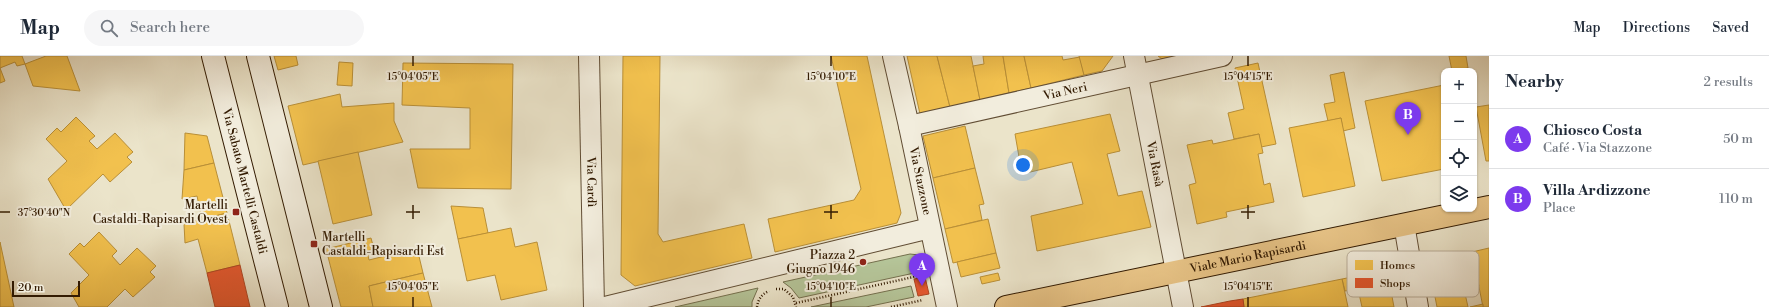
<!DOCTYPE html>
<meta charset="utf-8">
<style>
body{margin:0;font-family:"Libre Bodoni",serif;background:#f6f6f7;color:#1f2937}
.controls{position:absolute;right:12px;top:12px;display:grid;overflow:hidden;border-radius:8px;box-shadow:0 1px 3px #0004}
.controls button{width:36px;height:36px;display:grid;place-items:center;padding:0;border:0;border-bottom:1px solid #e0e1e3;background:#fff;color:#1f2937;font:20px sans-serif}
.scale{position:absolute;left:12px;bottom:10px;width:68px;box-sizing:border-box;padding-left:4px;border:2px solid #331b02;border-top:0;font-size:11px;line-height:14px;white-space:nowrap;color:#331b02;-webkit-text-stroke:3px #f2eddd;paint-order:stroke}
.you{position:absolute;left:1023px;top:109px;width:14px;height:14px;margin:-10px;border:3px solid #fff;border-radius:50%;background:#1a73e8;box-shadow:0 0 0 6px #1a73e833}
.badge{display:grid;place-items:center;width:26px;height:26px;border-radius:50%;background:#7c3aed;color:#fff;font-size:13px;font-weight:700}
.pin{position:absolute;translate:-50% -33px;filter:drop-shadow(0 1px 2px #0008)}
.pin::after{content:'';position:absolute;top:21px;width:14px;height:12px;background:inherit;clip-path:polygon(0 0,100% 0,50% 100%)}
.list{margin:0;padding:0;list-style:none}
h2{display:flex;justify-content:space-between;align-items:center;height:52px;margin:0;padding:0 16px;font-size:17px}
h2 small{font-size:13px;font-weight:400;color:#747a83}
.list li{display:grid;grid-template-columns:26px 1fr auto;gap:12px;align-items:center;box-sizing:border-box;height:60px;padding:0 16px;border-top:1px solid #e0e1e3}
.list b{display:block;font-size:15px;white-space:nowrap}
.list p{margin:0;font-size:13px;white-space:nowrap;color:#747a83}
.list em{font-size:13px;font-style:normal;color:#747a83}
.icon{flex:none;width:22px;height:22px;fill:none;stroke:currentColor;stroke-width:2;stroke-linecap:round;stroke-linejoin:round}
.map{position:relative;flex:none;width:1489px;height:251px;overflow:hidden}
header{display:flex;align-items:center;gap:24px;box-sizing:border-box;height:56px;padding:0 20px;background:#fff;border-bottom:1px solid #e0e1e3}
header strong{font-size:19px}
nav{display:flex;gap:22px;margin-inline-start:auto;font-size:14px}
.search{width:280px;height:36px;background:#f6f6f7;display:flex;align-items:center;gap:10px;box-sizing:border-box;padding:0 14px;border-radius:22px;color:#747a83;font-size:15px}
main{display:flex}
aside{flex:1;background:#fff}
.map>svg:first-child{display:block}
</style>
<header>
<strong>Map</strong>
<div class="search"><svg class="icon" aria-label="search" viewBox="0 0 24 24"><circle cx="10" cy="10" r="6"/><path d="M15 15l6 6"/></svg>Search here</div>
<nav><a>Map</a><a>Directions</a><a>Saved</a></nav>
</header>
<main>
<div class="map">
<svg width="1489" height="251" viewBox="0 0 1489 251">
<rect width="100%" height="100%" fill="#ebe4ca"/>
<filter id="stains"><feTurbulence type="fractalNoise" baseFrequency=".005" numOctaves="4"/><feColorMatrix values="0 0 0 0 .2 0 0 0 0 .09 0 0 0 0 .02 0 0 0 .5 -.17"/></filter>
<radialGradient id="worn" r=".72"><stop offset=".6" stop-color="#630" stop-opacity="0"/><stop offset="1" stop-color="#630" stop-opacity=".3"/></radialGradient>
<g fill="#b5c599" stroke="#74704e">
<path d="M910,198L919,199L923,201L925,209L919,216L799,242L791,232L783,226Z"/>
<path d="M911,230L914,241L866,251H811Z"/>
<path d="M758,232L752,246V251H675Z"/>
</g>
<g fill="#f2c14e" stroke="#b98f37">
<path d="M0,0H22L25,8L17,10L15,6L0,12L5,25L0,27Z"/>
<path d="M46,0H67L80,35L33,30L25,8Z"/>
<path d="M274,0H296L298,9L278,14Z"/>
<path d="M623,0H660L658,178L663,186L744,168L752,202L635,230L621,219Z"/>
<path d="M831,0H867L901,157L897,167L775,196L768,163L854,144L861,133Z"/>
<path d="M907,0H937L950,51L920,58Z"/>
<path d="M937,0H971L980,44L950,51Z"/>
<path d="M983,0H1003L1009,37L980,44L973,10L984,8Z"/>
<path d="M1003,0H1024L1031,32L1009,37Z"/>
<path d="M1024,0H1062L1063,4L1080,1L1084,19L1031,32Z"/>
<path d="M1079,0H1113L1102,15L1084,19Z"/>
<path d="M1158,0H1174L1162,3Z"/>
<path d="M1449,0H1466L1468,12L1452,15Z"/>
<path d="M339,6L353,7L352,30L337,29Z"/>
<path d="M403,7L513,8L511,133L418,132L410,93H470V52L402,49Z"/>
<path d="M1258,7L1276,88L1261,91L1259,78L1234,83L1228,57L1244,53L1235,12Z"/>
<path d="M1344,16L1355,72L1343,75L1341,62L1328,65L1324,48L1335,46L1330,19Z"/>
<path d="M1444,29V113L1382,125L1365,45Z"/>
<path d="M340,38L342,51L394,47V65L403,86L303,109L288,50Z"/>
<path d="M1489,49V105H1486L1476,51Z"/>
<path d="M1110,58L1120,95L1107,98L1118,140L1142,135L1151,171L1037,195L1031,160L1083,148L1072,106L1022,118L1015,78Z"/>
<path d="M76,61L95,80L89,85L97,93L115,77L133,96L127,101L132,106L110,126L103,118L66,154L48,123L67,105L46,83L57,72L61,76Z"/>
<path d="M1341,62L1355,130L1303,141L1289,72Z"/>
<path d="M965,70L975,112L933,122L923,80Z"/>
<path d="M185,77L207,80L214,107L184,114Z"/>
<path d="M1259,78L1263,97L1258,98L1264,129L1270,127L1274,146L1226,156L1227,161L1197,168L1189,129L1196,127L1187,89L1212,84L1213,88Z"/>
<path d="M358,96L372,159L333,168L318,105Z"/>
<path d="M214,107L227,157L202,163L197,140L182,143L184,114Z"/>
<path d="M975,112L984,148L979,149L982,164L945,173L933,122Z"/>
<path d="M451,150L483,152L488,177L458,183Z"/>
<path d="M227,157L240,209L207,217L198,183L185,187L184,168Z"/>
<path d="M988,163L996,197L953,207L945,173Z"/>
<path d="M511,172L515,191L537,186L547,234L501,244L495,219L467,225L458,183Z"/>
<path d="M99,176L117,195L112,200L120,209L137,192L156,210L150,216L155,221L133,241L125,233L107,251H79L71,237L89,219L69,198L80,187L84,191Z"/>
<path d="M371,182L374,193L367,195L369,204L417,192L423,217L369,230L373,251H341L326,193Z"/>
<path d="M0,186L14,251H0Z"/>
<path d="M1489,192V251H1483L1472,196Z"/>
<path d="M1472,196L1479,230L1464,233L1468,251H1437L1428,205Z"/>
<path d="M996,197L1000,212L961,221L957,206Z"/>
<path d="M1387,214L1394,251H1362L1358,233L1345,235L1342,223Z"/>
<path d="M423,217L432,251H373L369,230Z"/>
<path d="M998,217L1000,224L982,228L980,221Z"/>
<path d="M1342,223L1348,251H1244L1243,243Z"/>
<path d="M1483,248V251H1470Z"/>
</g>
<g fill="#e4572e" stroke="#af4521">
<path d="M240,209L250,251H215L207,217Z"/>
<path d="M925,221L929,238L918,240L914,223Z"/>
<path d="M1243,243L1244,251H1201L1230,245Z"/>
</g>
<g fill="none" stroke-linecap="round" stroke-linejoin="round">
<defs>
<g id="minor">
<path id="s1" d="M589,0L594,251"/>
<path id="s2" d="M893,0L909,70L947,251"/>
<path id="s3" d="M1134,0L1183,251"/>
<path id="s4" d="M909,70L1222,0"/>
<path d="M1404,168L1418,251"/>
<path d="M605,251L930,172"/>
</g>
<g id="secondary">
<path id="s5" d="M213,0L277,251"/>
<path d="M258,0L321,251"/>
</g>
<g id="primary">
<path id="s6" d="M1006,251L1489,151"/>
</g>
</defs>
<use href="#minor" stroke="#614d34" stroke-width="22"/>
<use href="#secondary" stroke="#331b02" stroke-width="24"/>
<use href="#primary" stroke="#331b02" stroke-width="24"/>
<g stroke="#331b02" stroke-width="2.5" stroke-dasharray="1 2" stroke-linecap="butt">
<path d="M776,233H784L793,241L796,251"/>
<path d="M796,247L918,220"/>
<path d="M757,251C758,243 762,238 769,235"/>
<path d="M891,251L923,244"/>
</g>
<use href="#minor" stroke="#f2eddd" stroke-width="20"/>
<use href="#secondary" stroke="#f2eddd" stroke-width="22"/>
<use href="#primary" stroke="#e6c285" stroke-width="22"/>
</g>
<path fill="none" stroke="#331b02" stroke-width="1.5" d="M413,0V10M831,0V10M1248,0V10M413,149V163M831,149V163M1248,149V163M0,156H10M406,156H420M824,156H838M1241,156H1255M413,241V251M831,241V251M1248,241V251"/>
<g fill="#8f2418" stroke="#f2eddd" stroke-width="1.5">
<rect x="232" y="152" width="8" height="8" rx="2"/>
<rect x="310" y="184" width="8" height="8" rx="2"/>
<circle cx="863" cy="206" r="4"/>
</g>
<g text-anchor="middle" stroke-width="4" stroke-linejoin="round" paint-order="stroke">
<g font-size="12" fill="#331b02" stroke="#f2eddd">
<text dy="4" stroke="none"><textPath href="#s4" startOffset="160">Via Neri</textPath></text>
<text dy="4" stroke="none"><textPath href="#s3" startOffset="110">Via Rasà</textPath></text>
<text dy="4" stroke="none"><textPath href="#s5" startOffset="129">Via Sabato Martelli Castaldi</textPath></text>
<text dy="4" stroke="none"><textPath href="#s2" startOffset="128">Via Stazzone</textPath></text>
<text dy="4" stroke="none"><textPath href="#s1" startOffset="126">Via Cardì</textPath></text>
<text dy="4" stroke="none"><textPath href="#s6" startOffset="247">Viale Mario Rapisardi</textPath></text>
</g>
<g font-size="12" fill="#331b02" stroke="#f2eddd" text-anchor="end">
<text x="228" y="153">Martelli<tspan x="228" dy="14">Castaldi-Rapisardi Ovest</tspan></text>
<text x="322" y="185" text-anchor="start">Martelli<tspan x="322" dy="14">Castaldi-Rapisardi Est</tspan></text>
<text x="855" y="203">Piazza 2<tspan x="855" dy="14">Giugno 1946</tspan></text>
</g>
</g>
<rect x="1347" y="195" width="132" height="46" rx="6" fill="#f2eddd" stroke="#b9ae9b" stroke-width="1"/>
<rect x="1355" y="204" width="18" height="10" fill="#f2c14e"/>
<rect x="1355" y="222" width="18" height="10" fill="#e4572e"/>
<g font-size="11" fill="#331b02">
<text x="1380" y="213">Homes</text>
<text x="1380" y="231">Shops</text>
</g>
<g font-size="10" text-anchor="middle" fill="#331b02" stroke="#f2eddd" stroke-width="4" stroke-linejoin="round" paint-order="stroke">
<text x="413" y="24">15°04'05"E</text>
<text x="831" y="24">15°04'10"E</text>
<text x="1248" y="24">15°04'15"E</text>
<text x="44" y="160">37°30'40"N</text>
<text x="413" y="234">15°04'05"E</text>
<text x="831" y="234">15°04'10"E</text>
<text x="1248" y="234">15°04'15"E</text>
</g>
<rect width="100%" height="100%" filter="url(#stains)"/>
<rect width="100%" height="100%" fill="url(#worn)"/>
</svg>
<div class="controls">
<button>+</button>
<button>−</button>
<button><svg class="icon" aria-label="locate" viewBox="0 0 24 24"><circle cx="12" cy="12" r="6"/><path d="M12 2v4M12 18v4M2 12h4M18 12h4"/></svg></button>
<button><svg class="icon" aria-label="layers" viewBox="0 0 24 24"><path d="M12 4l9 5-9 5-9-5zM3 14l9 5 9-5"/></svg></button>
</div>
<div class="scale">20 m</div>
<div class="you"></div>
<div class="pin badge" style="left:922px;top:230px">A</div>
<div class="pin badge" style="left:1408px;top:79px">B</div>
</div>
<aside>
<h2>Nearby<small>2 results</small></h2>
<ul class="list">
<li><span class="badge">A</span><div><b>Chiosco Costa</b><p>Café · Via Stazzone</p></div><em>50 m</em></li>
<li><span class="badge">B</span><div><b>Villa Ardizzone</b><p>Place</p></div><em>110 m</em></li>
</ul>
</aside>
</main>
